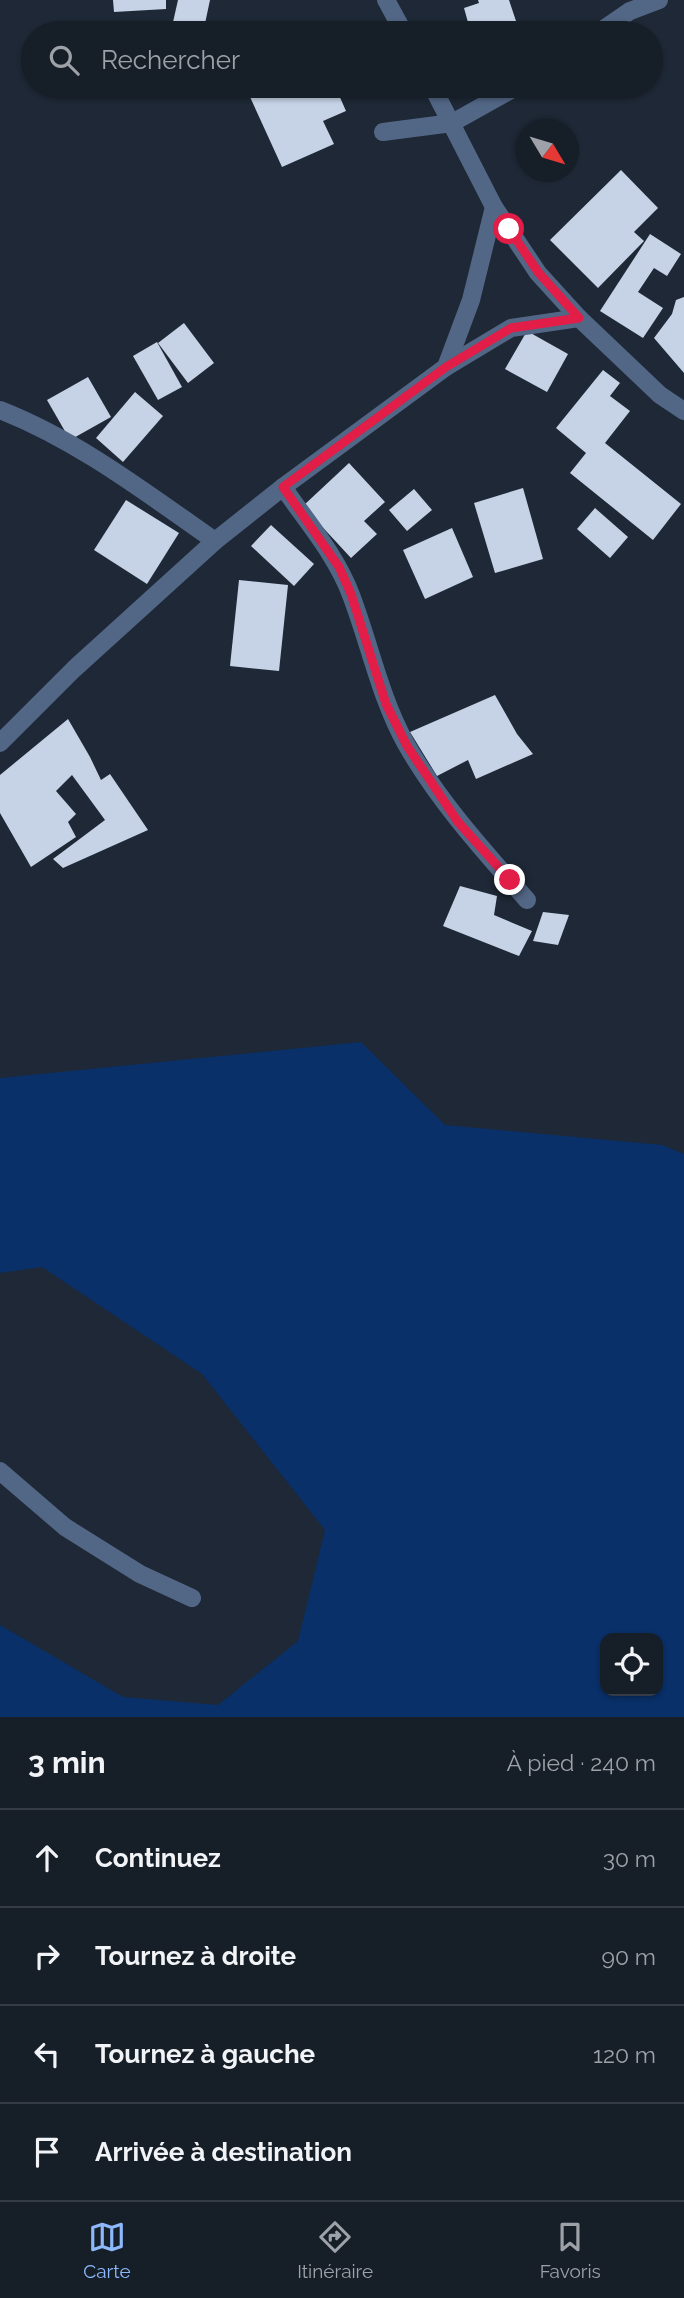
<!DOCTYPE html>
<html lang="fr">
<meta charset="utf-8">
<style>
body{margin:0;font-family:Raleway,sans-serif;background:#232b34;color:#f1f3f6}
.controls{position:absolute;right:21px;bottom:21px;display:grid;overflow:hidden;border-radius:14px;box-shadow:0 2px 5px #0004}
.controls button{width:63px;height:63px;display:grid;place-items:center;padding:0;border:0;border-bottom:2px solid #353c45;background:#161e28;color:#f1f3f6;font:35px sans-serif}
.compass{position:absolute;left:516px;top:119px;width:63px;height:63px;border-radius:50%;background:#161e28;box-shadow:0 2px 5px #0004;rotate:128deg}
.stop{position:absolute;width:21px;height:21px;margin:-16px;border:5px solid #e11d48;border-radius:50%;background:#fff}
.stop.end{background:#e11d48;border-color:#fff;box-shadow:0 2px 7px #0008}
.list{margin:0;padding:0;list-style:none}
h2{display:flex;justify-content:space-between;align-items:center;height:91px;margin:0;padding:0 28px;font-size:30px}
h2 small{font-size:23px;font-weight:400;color:#9ea2a8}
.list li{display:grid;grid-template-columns:46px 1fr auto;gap:21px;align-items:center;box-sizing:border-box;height:98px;padding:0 28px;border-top:2px solid #353c45}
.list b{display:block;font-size:26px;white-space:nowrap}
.list em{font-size:23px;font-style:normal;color:#9ea2a8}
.icon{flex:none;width:38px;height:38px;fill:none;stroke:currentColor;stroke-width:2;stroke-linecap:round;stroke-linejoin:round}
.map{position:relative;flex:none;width:684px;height:1717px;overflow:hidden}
.search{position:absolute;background:#161e28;box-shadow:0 2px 5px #0004;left:21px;right:21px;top:21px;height:77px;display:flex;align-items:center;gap:18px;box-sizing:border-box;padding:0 24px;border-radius:38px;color:#9ea2a8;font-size:26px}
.sheet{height:483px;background:#161e28}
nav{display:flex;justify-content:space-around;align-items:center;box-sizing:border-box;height:98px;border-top:2px solid #353c45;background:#161e28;font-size:19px;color:#9ea2a8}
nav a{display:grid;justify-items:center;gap:4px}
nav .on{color:#8db9fc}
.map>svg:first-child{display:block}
</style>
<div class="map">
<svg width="684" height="1717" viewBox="0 0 684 1717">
<rect width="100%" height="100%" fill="#1e2836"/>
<path fill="#093068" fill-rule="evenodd" d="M361,1042L445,1125L662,1145L684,1154V1717H0V1625L123,1697L218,1705L298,1641L325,1530L202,1374L42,1267L0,1273V1078ZM605,1638H658V1691H605Z"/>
<g fill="#c6d3e6">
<path d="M113,0H166V9L114,12Z"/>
<path d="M178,0H210L203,33L171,31Z"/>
<path d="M478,0H509L518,27L496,33H471L464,8L479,3Z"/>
<path d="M245,86H335L346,111L323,121L334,144L282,167Z"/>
<path d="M621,170L658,208L634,232L644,241L598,288L550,240Z"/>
<path d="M650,234L681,254L667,276L654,268L638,292L663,308L643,338L600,311Z"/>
<path d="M684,297V373L654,338L672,314L676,300Z"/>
<path d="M184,323L214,363L188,383L158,343Z"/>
<path d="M527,331L568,354L547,392L505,369Z"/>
<path d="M157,342L182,387L158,400L133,356Z"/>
<path d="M603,370L620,383L610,396L630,411L605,443L681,504L653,540L570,473L586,453L556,428Z"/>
<path d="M88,377L111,417L70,440L47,400Z"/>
<path d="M135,392L163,416L123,462L96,438Z"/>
<path d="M349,463L385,502L364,521L377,534L351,558L303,506Z"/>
<path d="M523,488L543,559L495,573L474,503Z"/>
<path d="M414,489L432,510L407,531L389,510Z"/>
<path d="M126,500L179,533L147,584L94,550Z"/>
<path d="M595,508L628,537L610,558L577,529Z"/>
<path d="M271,525L314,564L294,586L251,546Z"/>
<path d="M452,528L473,577L425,599L403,550Z"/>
<path d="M239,580L288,585L279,671L230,666Z"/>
<path d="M495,695L517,734L533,754L476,779L468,760L437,776L410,732Z"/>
<path d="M68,719L90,757L101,780L110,774L148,830L63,868L53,859L105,820L72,775L56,791L76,814L68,822L76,837L31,867L0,813V775Z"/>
<path d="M460,886L497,896L494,915L532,931L519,956L443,926Z"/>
<path d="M543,912L569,915L558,945L533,941Z"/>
</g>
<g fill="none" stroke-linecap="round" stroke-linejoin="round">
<g stroke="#526685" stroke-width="18">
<path d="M386,0L404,33"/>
<path d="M598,33L630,11L659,0"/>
<path d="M432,86L494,207L538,273L579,318L660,395L684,411"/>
<path d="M383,132L452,123L518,86"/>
<path d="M446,367L511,328L579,318"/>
<path d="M0,410C79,441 146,493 215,541"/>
<path d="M283,487C307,522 336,555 351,595C370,645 380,697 406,744C439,802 484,851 527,900"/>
<path d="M0,743L74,669L215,541L283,487L446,367L471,300L494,207"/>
<path d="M0,1471L65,1527L140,1574L192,1598"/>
</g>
</g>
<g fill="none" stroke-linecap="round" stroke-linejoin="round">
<path stroke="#e11d48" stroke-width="9" d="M509,229L538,272L579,318L511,328L446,367L283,487L339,567L351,594L386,704L407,746L458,822L510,880"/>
</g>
</svg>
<div class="controls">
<button><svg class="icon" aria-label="locate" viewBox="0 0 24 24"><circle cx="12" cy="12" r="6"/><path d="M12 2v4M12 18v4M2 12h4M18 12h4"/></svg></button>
</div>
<svg class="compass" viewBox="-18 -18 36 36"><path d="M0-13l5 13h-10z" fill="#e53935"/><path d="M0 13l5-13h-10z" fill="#9ea2a8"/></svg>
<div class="stop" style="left:509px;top:229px"></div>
<div class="stop end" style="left:510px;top:880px"></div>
<div class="search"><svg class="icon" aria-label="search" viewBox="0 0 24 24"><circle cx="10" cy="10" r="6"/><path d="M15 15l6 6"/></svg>Rechercher</div>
</div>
<section class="sheet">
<h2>3 min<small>À pied · 240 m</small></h2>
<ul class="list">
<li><svg class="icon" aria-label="ahead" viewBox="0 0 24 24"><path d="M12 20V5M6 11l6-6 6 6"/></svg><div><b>Continuez</b></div><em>30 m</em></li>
<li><svg class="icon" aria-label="right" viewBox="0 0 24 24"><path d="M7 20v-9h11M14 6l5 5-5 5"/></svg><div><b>Tournez à droite</b></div><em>90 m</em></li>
<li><svg class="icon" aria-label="left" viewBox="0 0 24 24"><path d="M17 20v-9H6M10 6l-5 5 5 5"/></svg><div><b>Tournez à gauche</b></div><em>120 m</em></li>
<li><svg class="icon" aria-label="arrive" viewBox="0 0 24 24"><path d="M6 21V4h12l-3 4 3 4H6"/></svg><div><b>Arrivée à destination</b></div></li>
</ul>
</section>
<nav>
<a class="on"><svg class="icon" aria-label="map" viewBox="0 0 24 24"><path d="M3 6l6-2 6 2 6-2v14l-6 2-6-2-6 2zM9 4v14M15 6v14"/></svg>Carte</a>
<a><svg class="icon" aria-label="directions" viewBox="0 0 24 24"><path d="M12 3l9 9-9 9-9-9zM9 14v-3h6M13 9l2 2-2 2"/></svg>Itinéraire</a>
<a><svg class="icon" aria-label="saved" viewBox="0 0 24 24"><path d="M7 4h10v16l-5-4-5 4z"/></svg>Favoris</a>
</nav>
